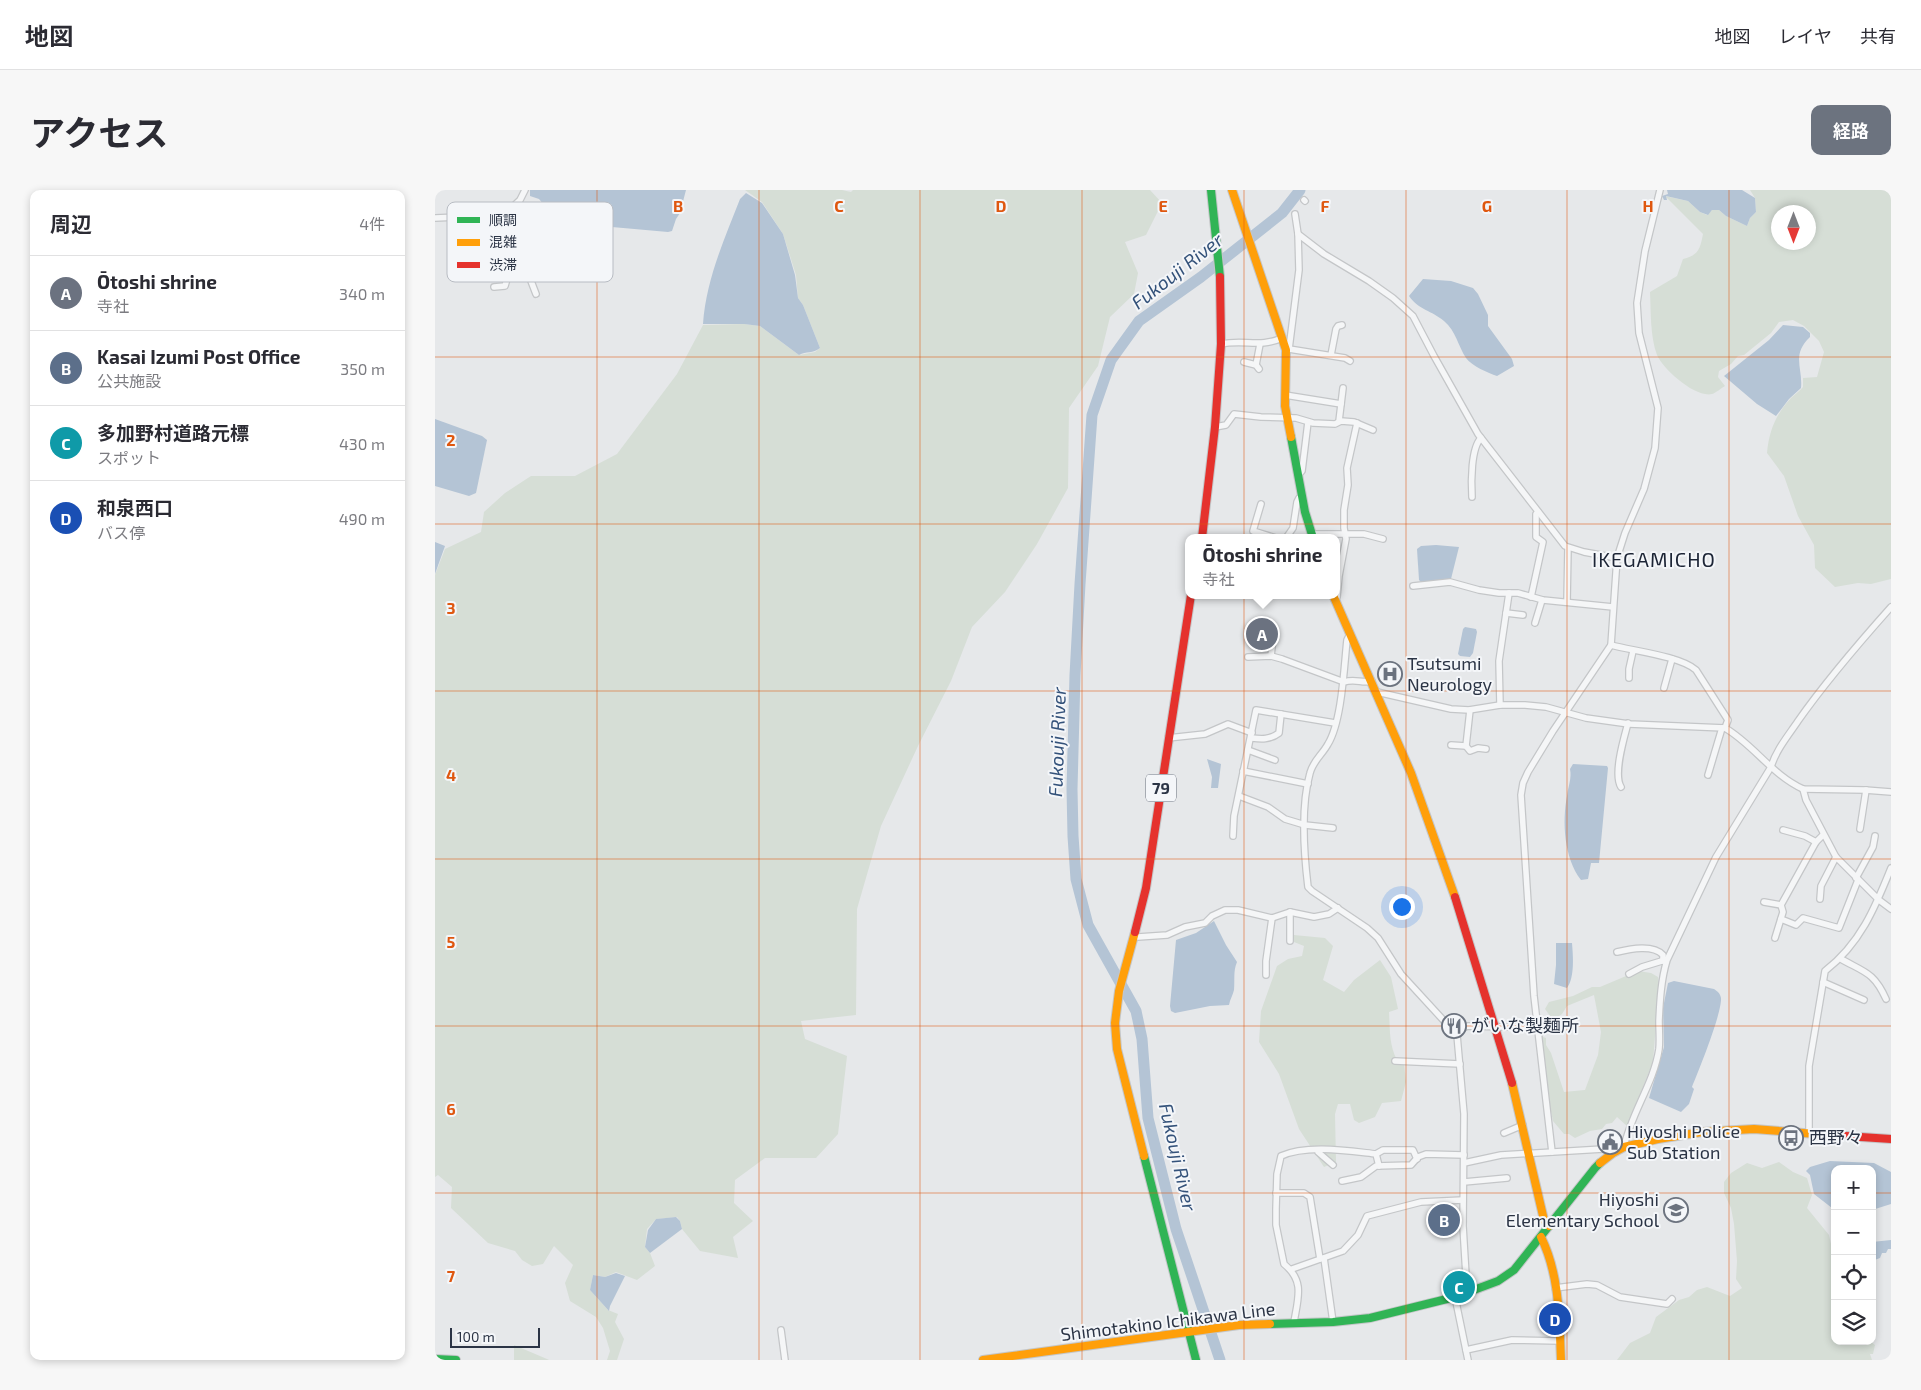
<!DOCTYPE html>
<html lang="ja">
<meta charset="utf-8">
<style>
body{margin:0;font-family:"Exo 2","Noto Sans JP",sans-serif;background:#f7f7f7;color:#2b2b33}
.controls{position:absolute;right:15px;bottom:15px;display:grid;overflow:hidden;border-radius:10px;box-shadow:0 2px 8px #0003}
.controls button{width:45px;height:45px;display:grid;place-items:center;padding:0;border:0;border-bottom:1px solid #e1e1e2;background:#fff;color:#2b2b33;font:25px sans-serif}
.compass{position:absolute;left:1336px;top:15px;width:45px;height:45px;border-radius:50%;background:#fff;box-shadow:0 2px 8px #0003;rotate:180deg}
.scale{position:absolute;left:15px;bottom:12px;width:90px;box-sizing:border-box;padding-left:5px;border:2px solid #2b3445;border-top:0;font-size:14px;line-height:18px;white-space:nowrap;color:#2b3445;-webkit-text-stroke:4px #f4f6f9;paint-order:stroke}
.you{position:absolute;left:966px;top:716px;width:18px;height:18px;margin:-12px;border:4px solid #fff;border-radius:50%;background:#1a73e8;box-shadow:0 0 0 8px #1a73e833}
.badge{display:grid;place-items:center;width:32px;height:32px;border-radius:50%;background:#6c737f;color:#fff;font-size:16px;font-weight:700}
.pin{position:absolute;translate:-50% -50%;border:2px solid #fff;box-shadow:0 1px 5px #0006}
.popup{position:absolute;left:750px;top:344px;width:155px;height:65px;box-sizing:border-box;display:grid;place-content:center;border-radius:10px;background:#fff;filter:drop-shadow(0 1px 4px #0005);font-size:16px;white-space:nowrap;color:#7c7c81}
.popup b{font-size:19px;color:#2b2b33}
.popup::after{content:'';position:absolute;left:50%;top:100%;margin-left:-10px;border:10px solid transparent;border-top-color:#fff}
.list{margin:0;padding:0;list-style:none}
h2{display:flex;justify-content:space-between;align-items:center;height:65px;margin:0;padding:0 20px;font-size:21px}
h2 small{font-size:16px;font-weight:400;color:#7c7c81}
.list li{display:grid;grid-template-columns:32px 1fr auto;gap:15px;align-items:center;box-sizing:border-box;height:75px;padding:0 20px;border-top:1px solid #e1e1e2}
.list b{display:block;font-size:19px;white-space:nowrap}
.list p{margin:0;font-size:16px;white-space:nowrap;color:#7c7c81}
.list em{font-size:16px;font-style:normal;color:#7c7c81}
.icon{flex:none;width:28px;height:28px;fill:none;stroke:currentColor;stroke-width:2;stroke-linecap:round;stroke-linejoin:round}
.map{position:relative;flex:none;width:1456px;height:1170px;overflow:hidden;border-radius:10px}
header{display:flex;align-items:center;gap:30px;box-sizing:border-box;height:70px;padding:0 25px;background:#fff;border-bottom:1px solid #e1e1e2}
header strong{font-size:24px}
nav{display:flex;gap:28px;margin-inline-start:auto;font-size:18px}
.intro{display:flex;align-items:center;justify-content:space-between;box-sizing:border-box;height:120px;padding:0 30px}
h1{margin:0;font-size:35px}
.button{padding:12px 22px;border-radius:10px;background:#6c737f;color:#fff;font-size:18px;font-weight:700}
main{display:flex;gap:30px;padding:0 30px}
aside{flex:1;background:#fff;border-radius:10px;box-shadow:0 2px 8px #0003}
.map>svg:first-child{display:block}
</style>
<header>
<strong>地図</strong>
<nav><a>地図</a><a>レイヤ</a><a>共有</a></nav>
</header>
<div class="intro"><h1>アクセス</h1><a class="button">経路</a></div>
<main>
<aside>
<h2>周辺<small>4件</small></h2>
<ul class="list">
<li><span class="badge" style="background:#6b7280">A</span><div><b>Ōtoshi shrine</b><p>寺社</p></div><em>340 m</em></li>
<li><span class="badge" style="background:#5c6f8a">B</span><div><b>Kasai Izumi Post Office</b><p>公共施設</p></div><em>350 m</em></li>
<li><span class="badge" style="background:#0f9aa8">C</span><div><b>多加野村道路元標</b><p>スポット</p></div><em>430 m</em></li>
<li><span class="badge" style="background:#1a4fb4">D</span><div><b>和泉西口</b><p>バス停</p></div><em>490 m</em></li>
</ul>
</aside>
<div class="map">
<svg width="1456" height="1170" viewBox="0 0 1456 1170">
<rect width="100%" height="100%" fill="#e6e8ea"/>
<g fill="#d6ded6" fill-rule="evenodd">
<path d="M310,0H407L416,2L418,0H715L727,13L711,45L690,52L703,83L699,104L675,127L663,176L634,218L633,298L602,354L570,402L537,437L516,491L483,556L446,636L422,719L421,825L366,831L370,849L412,866L403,944L381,968H330L300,990L299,1013L318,1031L298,1047L303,1068L265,1061L247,1039L245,1031L242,1027L221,1029L212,1039L210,1057L215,1063L220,1076L202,1090L181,1082L170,1087L158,1085L155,1100L173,1120L183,1124L180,1132L189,1149L182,1170H172L175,1161L168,1138L161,1127L135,1111L130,1093L138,1075L119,1056L108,1074L97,1076L87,1070L80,1061L53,1053L16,1018L17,997L3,985L0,987V385L10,359L46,342L49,322L70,303L96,286H140L182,264L242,184L268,135L309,134L325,136L364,165L380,162L385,158L368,115L363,108L361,85L348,44L327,12Z"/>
<path d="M1315,0H1456V389L1436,394L1423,393L1400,397L1380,378L1379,355L1363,326L1349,286L1332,263C1334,241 1341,224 1356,208C1360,204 1365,201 1368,197V188L1382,187L1389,162L1384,151L1369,136L1358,130L1344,132L1336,143L1309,165L1303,166L1296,174L1284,181L1283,187L1290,196C1286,198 1281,203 1277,204C1260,208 1228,179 1222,165C1215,146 1216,122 1215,102L1242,86L1248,69C1264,65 1265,59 1268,44L1230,6L1253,11L1265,22L1272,25L1277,20H1284L1291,26L1312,36L1315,28L1321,22L1320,8ZM1344,22H1374V52H1344Z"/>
<path d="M859,745L890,748L898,756L888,790L909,802L919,790L945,770L956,787L963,819L954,822C955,839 954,855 962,870L969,873L971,892L966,911L947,913L940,927L924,933L919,930L915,914H903L900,924L901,972L889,977L864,939L844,884L824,852L826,821L842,776L853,769L867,766L869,756L859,752L856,748Z"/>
<path d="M1203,781L1216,783L1223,787L1224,796L1218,872L1192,936L1182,927L1177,933L1171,934L1167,939L1155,941L1140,948L1134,944H1129L1118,931L1114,912L1104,834L1108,832V847L1111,848V855L1116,863L1129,902L1150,900L1163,865L1166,842L1159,805L1132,816L1127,824L1118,830L1110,819L1114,812L1138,806L1157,797H1165Z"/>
<path d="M1344,972L1358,982L1372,988L1377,1005L1372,1018L1394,1045L1397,1058H1400V1151H1435L1440,1155L1438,1164H1435L1437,1170H1182L1195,1153L1215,1143L1221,1127L1244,1110L1254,1107L1262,1100L1272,1097L1295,1106L1307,1098L1301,1089L1302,1071L1299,1034L1296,1018L1289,1003V992L1296,983L1312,973L1327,978Z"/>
<path d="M79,1155L112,1169L114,1170H79Z"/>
</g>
<g fill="#b4c4d5">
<path d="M95,0H251L245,23L241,29L237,41L233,42L132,33L125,21L117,16L103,19L109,15L104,9L95,6Z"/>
<path d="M1232,0H1307L1320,8L1321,22L1315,28L1312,36L1291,26L1284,20H1277L1273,25L1265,22L1253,11L1231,6L1232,10H1229L1227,6L1233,4Z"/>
<path d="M311,3L327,13L348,44L360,85L363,108L368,115L385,158C378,164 371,161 364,165L325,136L309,134H268C271,90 289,50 305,9Z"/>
<path d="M988,89L1016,91L1038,98L1043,104L1053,125V136L1077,169L1079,176L1062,186C1053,183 1037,176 1031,168C1023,156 1021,141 1009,131C996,120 985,121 974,106Z"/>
<path d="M1348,135L1368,137L1375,143V147C1356,165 1368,178 1366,198L1354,209L1341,226L1322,214L1289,186L1334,150Z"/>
<path d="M0,229L47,246L52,250L41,303L34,306L0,296Z"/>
<path d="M0,352L10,356L0,384Z"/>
<path d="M1001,355L1024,357L1016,389L986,392L984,390L982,359L986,356Z"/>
<path d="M1030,437L1041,439L1042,442L1038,463L1035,467L1025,466L1023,464L1028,439Z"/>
<path d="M772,569L786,574L783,598H776L777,587Z"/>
<path d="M1138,574L1172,576L1173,578L1164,673H1156L1153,689L1146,690C1129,668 1127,632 1132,606C1133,597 1137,588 1135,579Z"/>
<path d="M779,731L791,755L802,772C798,781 800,790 799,800C798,805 795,809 794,815L775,816L740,823L736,821L735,816L741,750L761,743Z"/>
<path d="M1121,753H1137C1138,766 1140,787 1132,798L1119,794L1121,775Z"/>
<path d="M1239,791L1279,799C1283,802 1285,803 1286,808C1287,823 1264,880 1257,897L1259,899L1254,914L1246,922L1214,908L1229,857L1228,818L1233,793Z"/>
<path d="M1395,971L1439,973L1456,982V1014L1437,1020V979H1400V1019L1397,1018L1379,1004L1375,985L1371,981L1375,977Z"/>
<path d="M241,1027L245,1031L247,1039L215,1063L210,1057L213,1040L221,1029Z"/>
<path d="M1456,1050V1059H1453L1451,1063H1447L1445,1068L1437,1071V1052Z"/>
<path d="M181,1083L190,1086L175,1116L174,1121L155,1100L158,1085L170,1087Z"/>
</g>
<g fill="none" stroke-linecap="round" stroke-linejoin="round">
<path stroke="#b4c4d5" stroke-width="11" d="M785,1170L741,1039L713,928L707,849L701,821L653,735L641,689L638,646L637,599L640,485L645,394L657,225L676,170L704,131L766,87L847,23L865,0"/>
<defs>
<g id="street">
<path d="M869,10L870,11"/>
<path d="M860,24L863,44L889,64L934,91L958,108L978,126L999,166L1043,244L1130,356L1149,362L1182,368"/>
<path d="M36,27L40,70"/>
<path d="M0,28L69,25L85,10L90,0"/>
<path d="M81,56L83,57L101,104"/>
<path d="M59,97L70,96L82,54L73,22"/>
<path d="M786,154C809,149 825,158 847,148"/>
<path d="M854,159L910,168L915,171"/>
<path d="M851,160L854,159L864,80L863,44"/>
<path d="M896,165L901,139L903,136L907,135"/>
<path d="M809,172L821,175L824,179"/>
<path d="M821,175L825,154"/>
<path d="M850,205L906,214"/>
<path d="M904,231L908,198"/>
<path d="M780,237L791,235L799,224L826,227L861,228L878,233L900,234L906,231L919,232L938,240"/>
<path d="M863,285L867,281L873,232"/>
<path d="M1037,307C1036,292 1036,258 1046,248"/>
<path d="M826,314L818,341L841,348"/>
<path d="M876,344H929L948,349"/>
<path d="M851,348L858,338L862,312L864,308L867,307"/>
<path d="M978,396L1015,392L1044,400L1064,403H1083L1108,410L1178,417"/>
<path d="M1096,407L1108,352L1101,347V324L1103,322"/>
<path d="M899,409L902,407L904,386L911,349L909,338V320L913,295L912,278L922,233"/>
<path d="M1132,412L1133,358"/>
<path d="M1071,423L1088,425"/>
<path d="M1100,433L1107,410"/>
<path d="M836,441L838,449L836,466"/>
<path d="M915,444L912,450C909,477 907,531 893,554C887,565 878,571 875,583C866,615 869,664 873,697L877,701L932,738L943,748L966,784L1022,845L1029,924L1028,1036L1032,1102"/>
<path d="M1176,455C1198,461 1245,466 1261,480L1293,530L1290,538"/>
<path d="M813,467L836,466L847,469L909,492C921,488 927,494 937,491"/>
<path d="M1194,488V479L1198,461"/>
<path d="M1229,498L1237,469"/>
<path d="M942,502L1016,519L1034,520L1065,515H1090L1111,517L1151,528L1194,534L1290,538C1318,554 1337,585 1368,599L1430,600L1456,602"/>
<path d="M1065,515L1064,471L1074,403"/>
<path d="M733,548L770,544L793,534L817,543"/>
<path d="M816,548C826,549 835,550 844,543L846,524"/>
<path d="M1016,555L1031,556L1035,561L1043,558L1051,559"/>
<path d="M1031,556L1035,520"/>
<path d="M813,560L840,570"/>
<path d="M808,581L873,594"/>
<path d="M1273,585L1287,538"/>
<path d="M1186,597C1178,584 1189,548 1193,533"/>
<path d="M1368,599L1371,610L1401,667L1444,710L1456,719"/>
<path d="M804,606L833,617L850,629L870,635L898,638"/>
<path d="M1425,639L1431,600"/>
<path d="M1348,640L1370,646L1381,652"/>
<path d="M798,646L799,626L821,520L900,533"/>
<path d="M1421,688L1438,657L1440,646"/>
<path d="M1385,709L1386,696L1401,667"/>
<path d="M1329,712L1346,715"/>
<path d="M1346,729L1361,735L1368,728L1404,738L1423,690"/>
<path d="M700,745L703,747L732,745L750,737L770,733L777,726L790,720H803L837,728L855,722L879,727L894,724L903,718"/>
<path d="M1340,748L1348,722L1346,715L1381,652L1388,645"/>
<path d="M855,751V722"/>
<path d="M1182,762C1195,759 1218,754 1228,765V771"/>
<path d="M1406,769C1429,782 1439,782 1451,809"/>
<path d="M1194,784L1207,777L1230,770"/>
<path d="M831,785V771L837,728"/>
<path d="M1388,792L1429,810"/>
<path d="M1022,845L1025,839L1033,836L1071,837L1103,836"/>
<path d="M960,871L1025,874"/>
<path d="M1069,943L1088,935"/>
<path d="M1374,943V876L1390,781C1425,754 1440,718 1456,678"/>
<path d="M1189,957C1196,923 1219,893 1224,859C1225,850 1224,840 1224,831C1225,810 1226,790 1232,770L1281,667L1336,577C1341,560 1353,546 1363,531C1391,491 1423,454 1456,417"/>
<path d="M883,960V962L898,975"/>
<path d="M1117,962L1099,806L1086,605L1088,593L1093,582L1118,541L1176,455L1182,368L1190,343L1209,299L1220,258L1223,218L1204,143L1202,113L1210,61L1225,0"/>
<path d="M941,964L948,960H978L982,969"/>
<path d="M1029,973L1066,965L1168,959L1178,963"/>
<path d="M907,991L926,987L941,976L976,975L983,967L991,964L1029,965"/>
<path d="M1029,992L1072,988"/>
<path d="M841,1003H869L875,1007L885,1069"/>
<path d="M889,1068L898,1132"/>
<path d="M857,1079L908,1061L923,1045L932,1026L986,1012L1028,1010"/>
<path d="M1120,1098L1152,1094L1162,1095L1185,1107L1232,1114L1237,1109"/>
<path d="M1020,1107L1033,1170"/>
<path d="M859,1132C863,1108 870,1091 849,1074L841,1035V1019L842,984L846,966C872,954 914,961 941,964L944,976"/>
<path d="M346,1140L350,1170"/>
<path d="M1031,1160L1077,1150L1125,1151"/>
</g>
<g id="fast">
<path d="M776,0L785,87"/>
<path d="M856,247L870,322L878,348"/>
<path d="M709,966L761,1170"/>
<path d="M835,1134L898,1132L935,1128L1020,1107L1063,1091L1079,1080L1160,978L1165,973"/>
<path d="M0,1169L21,1170"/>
</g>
<g id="slow">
<path d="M797,0L851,160L850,216L856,247"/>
<path d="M898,405L976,583L1020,707"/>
<path d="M700,742L684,801L680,833L682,859L709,966"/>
<path d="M1077,893L1109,1030L1114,1036"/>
<path d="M1165,973L1178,963L1189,957L1223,949L1267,942L1319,939L1381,944"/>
<path d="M1106,1047C1125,1086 1124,1128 1126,1170"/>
<path d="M548,1170L804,1135L835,1134"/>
</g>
<g id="jam">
<path d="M767,348L780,237L786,154L785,87"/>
<path d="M1020,707L1077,893"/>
<path d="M700,742L711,698L756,405"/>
<path d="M1381,944L1456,949"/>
</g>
</defs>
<use href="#street" stroke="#c4c6c8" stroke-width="8"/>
<use href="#fast" stroke="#c4c6c8" stroke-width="10"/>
<use href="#slow" stroke="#c4c6c8" stroke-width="10"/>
<use href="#jam" stroke="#c4c6c8" stroke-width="10"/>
<use href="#street" stroke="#f5f6f7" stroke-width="5.5"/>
<use href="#fast" stroke="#30b455" stroke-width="8"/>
<use href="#slow" stroke="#ff9f0a" stroke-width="8"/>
<use href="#jam" stroke="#e5322d" stroke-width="8"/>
</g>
<path fill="none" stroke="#df570f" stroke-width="1" stroke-opacity="0.55" d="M162,0V1170M324,0V1170M485,0V1170M647,0V1170M809,0V1170M971,0V1170M1132,0V1170M1294,0V1170M0,167H1456M0,334H1456M0,501H1456M0,669H1456M0,836H1456M0,1003H1400M1437,1003H1456"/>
<defs>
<symbol id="hospital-ring" viewBox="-11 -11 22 22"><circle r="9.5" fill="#f4f6f9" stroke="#6c737f" stroke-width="1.5"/><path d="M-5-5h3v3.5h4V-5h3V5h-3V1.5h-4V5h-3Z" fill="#6c737f"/></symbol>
<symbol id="restaurant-ring" viewBox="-11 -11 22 22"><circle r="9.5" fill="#f4f6f9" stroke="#6c737f" stroke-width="1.5"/><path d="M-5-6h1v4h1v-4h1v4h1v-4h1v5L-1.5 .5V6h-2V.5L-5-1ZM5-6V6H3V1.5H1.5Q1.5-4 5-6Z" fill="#6c737f"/></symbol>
<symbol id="bus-ring" viewBox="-11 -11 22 22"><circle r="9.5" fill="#f4f6f9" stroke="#6c737f" stroke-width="1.5"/><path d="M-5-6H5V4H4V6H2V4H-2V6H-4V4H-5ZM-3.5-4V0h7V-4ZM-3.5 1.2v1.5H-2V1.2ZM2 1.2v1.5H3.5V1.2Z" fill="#6c737f"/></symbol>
<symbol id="civic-ring" viewBox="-11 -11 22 22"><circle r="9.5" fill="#f4f6f9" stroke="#6c737f" stroke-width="1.5"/><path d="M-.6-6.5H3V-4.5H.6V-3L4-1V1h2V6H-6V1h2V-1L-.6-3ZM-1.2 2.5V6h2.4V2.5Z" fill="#6c737f"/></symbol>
<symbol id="school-ring" viewBox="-11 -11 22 22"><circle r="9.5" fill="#f4f6f9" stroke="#6c737f" stroke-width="1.5"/><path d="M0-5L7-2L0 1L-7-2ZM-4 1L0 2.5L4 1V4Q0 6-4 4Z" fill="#6c737f"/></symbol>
</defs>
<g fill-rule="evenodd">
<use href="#hospital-ring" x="941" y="470" width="28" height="28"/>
<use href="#restaurant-ring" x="1005" y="822" width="28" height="28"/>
<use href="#bus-ring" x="1342" y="934" width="28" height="28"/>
<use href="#civic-ring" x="1161" y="938" width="28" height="28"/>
<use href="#school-ring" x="1227" y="1006" width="28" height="28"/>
</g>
<g text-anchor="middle" stroke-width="4" stroke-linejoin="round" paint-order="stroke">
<rect fill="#f4f6f9" stroke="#676e7b" stroke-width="1" x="711" y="584.5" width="30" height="27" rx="4"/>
<g font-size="16" font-weight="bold" fill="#2b3445">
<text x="726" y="604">79</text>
</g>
<g font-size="18" fill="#2b3445" stroke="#f4f6f9" text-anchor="start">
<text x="972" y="480">Tsutsumi<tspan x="972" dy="21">Neurology</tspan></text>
<text x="1036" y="842">がいな製麺所</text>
<text x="1192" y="948">Hiyoshi Police<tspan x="1192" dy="21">Sub Station</tspan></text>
<text x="1374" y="954">西野々</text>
<text x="1224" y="1016" text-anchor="end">Hiyoshi<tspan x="1224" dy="21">Elementary School</tspan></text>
</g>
<g font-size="18" fill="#2b3445" stroke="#f4f6f9">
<text transform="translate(733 1132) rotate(-7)" y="6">Shimotakino Ichikawa Line</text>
</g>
<g font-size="19" font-style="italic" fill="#34527a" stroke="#f4f6f9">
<text transform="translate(742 81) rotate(-38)" y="7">Fukouji River</text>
<text transform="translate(622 552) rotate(-88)" y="7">Fukouji River</text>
<text transform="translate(743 967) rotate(77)" y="7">Fukouji River</text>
</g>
<g font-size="20" letter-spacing="1" fill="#1d2536" stroke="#f4f6f9">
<text x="1219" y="377">IKEGAMICHO</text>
</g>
</g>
<rect x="12" y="12" width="166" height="80" rx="8" fill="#f4f6f9" stroke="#b8bcc3" stroke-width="1"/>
<rect x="22" y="27" width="23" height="6" fill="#30b455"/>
<rect x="22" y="49" width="23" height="7" fill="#ff9f0a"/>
<rect x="22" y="72" width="23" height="6" fill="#e5322d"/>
<g font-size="14" fill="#2b3445">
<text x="54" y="35">順調</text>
<text x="54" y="57">混雑</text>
<text x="54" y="80">渋滞</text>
</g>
<g font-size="16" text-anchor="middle" font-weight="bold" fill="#df570f" stroke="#f4f6f9" stroke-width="4" stroke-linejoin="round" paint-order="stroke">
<text x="243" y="22">B</text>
<text x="404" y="22">C</text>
<text x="566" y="22">D</text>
<text x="728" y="22">E</text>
<text x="890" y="22">F</text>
<text x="1052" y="22">G</text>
<text x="1213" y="22">H</text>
<text x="16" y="256">2</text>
<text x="16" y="424">3</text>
<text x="16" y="591">4</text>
<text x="16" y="758">5</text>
<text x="16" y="925">6</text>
<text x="16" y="1092">7</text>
</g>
</svg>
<div class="controls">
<button>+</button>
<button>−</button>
<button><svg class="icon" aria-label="locate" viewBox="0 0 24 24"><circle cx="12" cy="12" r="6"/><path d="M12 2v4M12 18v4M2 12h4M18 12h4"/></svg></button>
<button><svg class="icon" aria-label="layers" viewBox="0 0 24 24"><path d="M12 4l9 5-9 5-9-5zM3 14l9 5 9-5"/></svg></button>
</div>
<svg class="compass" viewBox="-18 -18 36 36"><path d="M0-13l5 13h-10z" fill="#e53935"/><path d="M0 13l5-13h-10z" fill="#7c7c81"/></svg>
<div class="scale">100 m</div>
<div class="you"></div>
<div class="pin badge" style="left:827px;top:444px;background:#6b7280">A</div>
<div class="popup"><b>Ōtoshi shrine</b>寺社</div>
<div class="pin badge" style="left:1009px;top:1030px;background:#5c6f8a">B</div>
<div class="pin badge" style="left:1024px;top:1097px;background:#0f9aa8">C</div>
<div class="pin badge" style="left:1120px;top:1129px;background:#1a4fb4">D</div>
</div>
</main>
